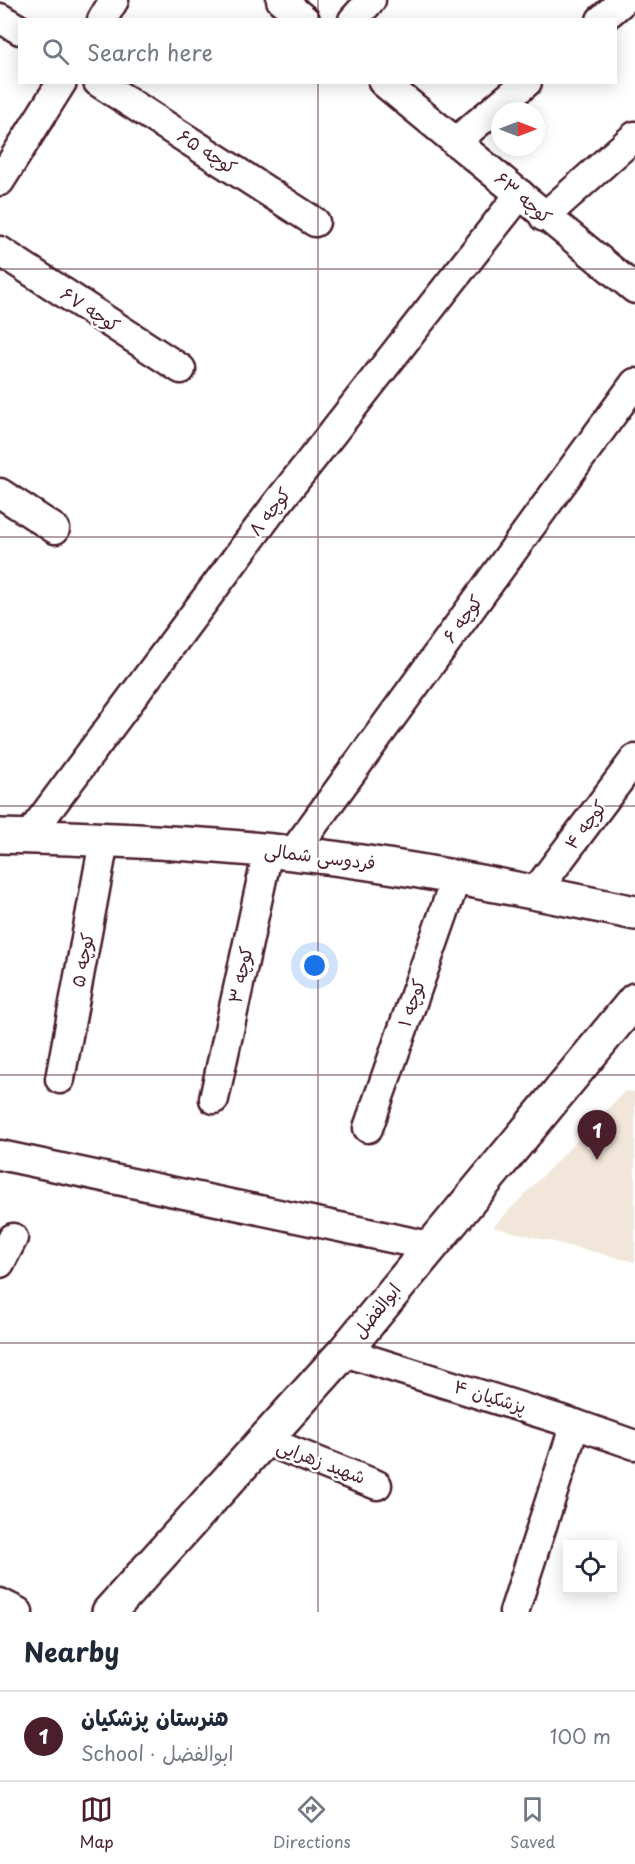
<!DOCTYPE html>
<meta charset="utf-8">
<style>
body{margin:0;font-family:"Playpen Sans","Playpen Sans Arabic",sans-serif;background:#f2f2f3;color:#1f2937}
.controls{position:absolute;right:18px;bottom:18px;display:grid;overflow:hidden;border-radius:0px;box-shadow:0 3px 15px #0003}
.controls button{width:54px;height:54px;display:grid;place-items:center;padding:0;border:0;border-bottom:2px solid #e0e1e3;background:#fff;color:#1f2937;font:30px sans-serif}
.compass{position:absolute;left:491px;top:102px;width:54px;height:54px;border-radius:50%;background:#fff;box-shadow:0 3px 15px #0003;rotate:90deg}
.you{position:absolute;left:315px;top:966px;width:21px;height:21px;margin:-15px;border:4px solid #fff;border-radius:50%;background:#1a73e8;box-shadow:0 0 0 9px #1a73e833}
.badge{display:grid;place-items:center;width:39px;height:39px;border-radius:50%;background:#4a1f2b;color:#fff;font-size:20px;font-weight:700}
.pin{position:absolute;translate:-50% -50px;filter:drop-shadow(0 2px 3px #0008)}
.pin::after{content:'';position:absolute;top:32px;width:21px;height:18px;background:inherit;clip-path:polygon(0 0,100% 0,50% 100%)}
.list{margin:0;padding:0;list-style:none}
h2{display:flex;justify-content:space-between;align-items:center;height:78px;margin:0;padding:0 24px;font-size:26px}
h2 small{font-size:20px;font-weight:400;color:#747a83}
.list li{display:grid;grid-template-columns:39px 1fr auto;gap:18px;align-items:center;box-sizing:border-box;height:90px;padding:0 24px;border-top:2px solid #e0e1e3}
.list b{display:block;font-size:22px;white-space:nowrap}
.list p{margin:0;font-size:20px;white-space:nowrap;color:#747a83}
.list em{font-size:20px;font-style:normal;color:#747a83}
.icon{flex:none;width:33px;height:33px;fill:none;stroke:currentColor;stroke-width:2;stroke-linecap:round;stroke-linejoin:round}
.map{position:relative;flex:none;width:635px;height:1612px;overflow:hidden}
.search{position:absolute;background:#fff;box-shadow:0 3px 15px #0003;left:18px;right:18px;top:18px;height:66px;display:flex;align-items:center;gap:15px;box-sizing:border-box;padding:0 21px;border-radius:0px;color:#747a83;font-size:22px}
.sheet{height:168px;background:#fff}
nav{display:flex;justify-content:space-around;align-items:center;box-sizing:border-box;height:84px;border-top:2px solid #e0e1e3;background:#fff;font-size:16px;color:#747a83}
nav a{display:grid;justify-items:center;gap:3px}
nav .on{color:#4a1f2b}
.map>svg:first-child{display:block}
</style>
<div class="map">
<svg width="635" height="1612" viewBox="0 0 635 1612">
<rect width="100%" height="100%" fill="#fff"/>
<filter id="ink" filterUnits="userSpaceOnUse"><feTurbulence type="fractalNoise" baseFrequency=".0167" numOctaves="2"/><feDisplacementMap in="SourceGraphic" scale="12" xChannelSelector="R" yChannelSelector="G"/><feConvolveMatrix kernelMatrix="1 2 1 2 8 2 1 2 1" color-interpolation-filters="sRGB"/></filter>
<g filter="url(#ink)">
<path fill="#f1e6d9" d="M625,1091L635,1092V1262L493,1227Z"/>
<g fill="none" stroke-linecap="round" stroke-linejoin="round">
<defs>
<g id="street">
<path d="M281,0L305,20"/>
<path d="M0,18L20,30"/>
<path d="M102,20L114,0"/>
<path d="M353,20L371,0"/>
<path d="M601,20L624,0"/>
<path d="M98,82L315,222"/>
<path d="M383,82L635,289"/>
<path d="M455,142L527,82"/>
<path d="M0,181L62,82"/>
<path d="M544,217L635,136"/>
<path d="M0,251L181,369"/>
<path d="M0,493L55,529"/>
<path d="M28,837L272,510L520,194"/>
<path d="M292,854L635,383"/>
<path d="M536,891L635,759"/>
<path d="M60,1079L104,841"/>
<path d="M214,1099L268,851"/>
<path d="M368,1128L456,878"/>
<path d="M0,1155L429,1246"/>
<path d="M0,1263L13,1238"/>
<path d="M344,1352L575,1424L635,1445"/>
<path d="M264,1440L377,1485"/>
<path d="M0,1603L18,1612"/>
<path d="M514,1612L575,1424"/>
</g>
<g id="secondary">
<path d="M0,836C80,838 161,841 241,848C374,859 505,886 635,913"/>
<path d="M109,1612L344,1352L635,1000"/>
</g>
</defs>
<use href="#street" stroke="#4a1f2b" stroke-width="33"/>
<use href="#secondary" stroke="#4a1f2b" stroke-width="38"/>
<use href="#street" stroke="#fff" stroke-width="28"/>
<use href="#secondary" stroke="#fff" stroke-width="33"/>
</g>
</g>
<path fill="none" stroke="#4a1f2b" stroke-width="1.5" stroke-opacity="0.55" d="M318,0V20M318,82V1612M0,269H635M0,537H635M0,806H635M0,1075H635M0,1343H635"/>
<g text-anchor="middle" stroke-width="5" stroke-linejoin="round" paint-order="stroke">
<g font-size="18" fill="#4a1f2b" stroke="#fff">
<text transform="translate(207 152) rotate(33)" y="6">کوچه ۶۵</text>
<text transform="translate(523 198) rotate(41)" y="6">کوچه ۶۳</text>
<text transform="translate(90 310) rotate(33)" y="6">کوچه ۶۷</text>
<text transform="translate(270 512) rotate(-52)" y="6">کوچه ۸</text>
<text transform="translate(463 619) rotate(-54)" y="6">کوچه ۶</text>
<text transform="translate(586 825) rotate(-53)" y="6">کوچه ۴</text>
<text transform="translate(320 857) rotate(7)" y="6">فردوسی شمالی</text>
<text transform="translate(83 960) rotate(-79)" y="6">کوچه ۵</text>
<text transform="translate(241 975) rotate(-78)" y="6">کوچه ۳</text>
<text transform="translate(412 1003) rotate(-71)" y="6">کوچه ۱</text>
<text transform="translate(377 1311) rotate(-51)" y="6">ابوالفضل</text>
<text transform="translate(490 1397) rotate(17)" y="6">پزشکیان ۴</text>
<text transform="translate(321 1462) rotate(21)" y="6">شهید زهرایی</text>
</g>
</g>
</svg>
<div class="controls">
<button><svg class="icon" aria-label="locate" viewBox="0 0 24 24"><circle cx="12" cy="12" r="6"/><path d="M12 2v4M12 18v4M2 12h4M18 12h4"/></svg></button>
</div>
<svg class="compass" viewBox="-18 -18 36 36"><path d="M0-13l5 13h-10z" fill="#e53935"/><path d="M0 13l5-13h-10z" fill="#747a83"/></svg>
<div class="you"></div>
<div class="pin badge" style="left:597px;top:1160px">1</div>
<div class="search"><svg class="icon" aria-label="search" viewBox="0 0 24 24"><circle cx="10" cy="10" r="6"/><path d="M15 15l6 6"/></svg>Search here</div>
</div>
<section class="sheet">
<h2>Nearby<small></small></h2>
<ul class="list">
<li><span class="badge">1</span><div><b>هنرستان پزشکیان</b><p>School · ابوالفضل</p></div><em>100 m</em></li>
</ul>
</section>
<nav>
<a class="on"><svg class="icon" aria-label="map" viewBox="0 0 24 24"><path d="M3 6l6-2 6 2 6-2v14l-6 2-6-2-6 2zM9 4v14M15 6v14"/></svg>Map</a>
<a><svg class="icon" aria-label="directions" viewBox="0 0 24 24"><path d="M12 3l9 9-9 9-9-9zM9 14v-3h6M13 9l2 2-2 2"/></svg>Directions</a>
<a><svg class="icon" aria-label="saved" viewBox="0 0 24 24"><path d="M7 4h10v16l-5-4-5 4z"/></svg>Saved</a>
</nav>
